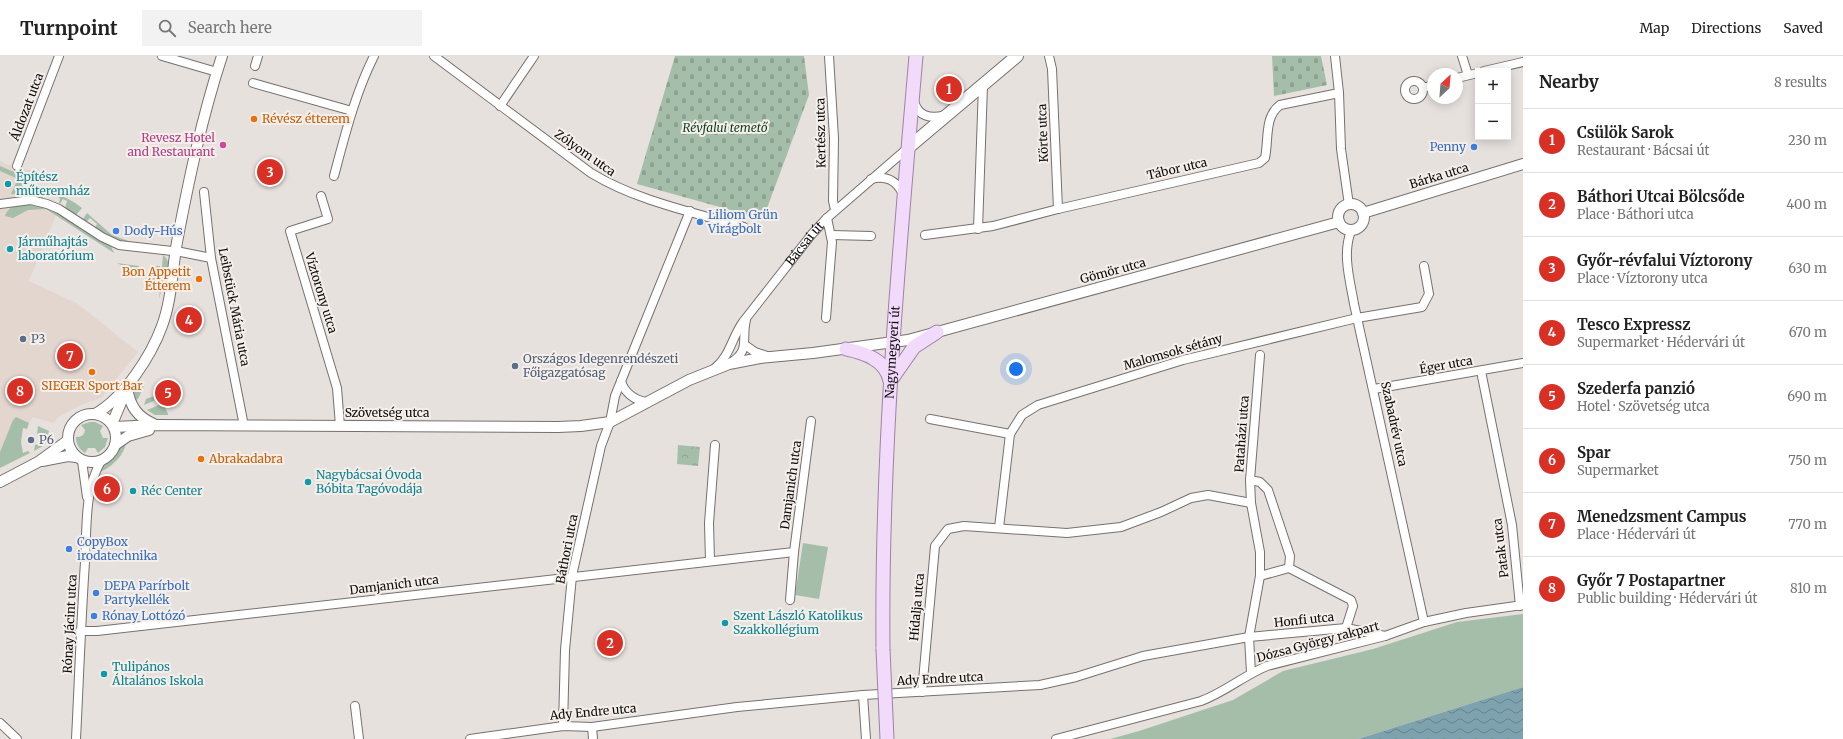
<!DOCTYPE html>
<meta charset="utf-8">
<style>
body{margin:0;font-family:Merriweather,serif;background:#f2f2f2;color:#222}
.controls{position:absolute;right:12px;top:12px;display:grid;overflow:hidden;border-radius:0px;box-shadow:0 2px 10px #0003}
.controls button{width:36px;height:36px;display:grid;place-items:center;padding:0;border:0;border-bottom:1px solid #e0e0e0;background:#fff;color:#222;font:20px sans-serif}
.compass{position:absolute;left:1427px;top:12px;width:36px;height:36px;border-radius:50%;background:#fff;box-shadow:0 2px 10px #0003;rotate:26deg}
.you{position:absolute;left:1016px;top:313px;width:14px;height:14px;margin:-10px;border:3px solid #fff;border-radius:50%;background:#1a73e8;box-shadow:0 0 0 6px #1a73e833}
.badge{display:grid;place-items:center;width:26px;height:26px;border-radius:50%;background:#d93025;color:#fff;font-size:13px;font-weight:700}
.pin{position:absolute;translate:-50% -50%;border:2px solid #fff;box-shadow:0 1px 4px #0006}
.list{margin:0;padding:0;list-style:none}
h2{display:flex;justify-content:space-between;align-items:center;height:52px;margin:0;padding:0 16px;font-size:17px}
h2 small{font-size:13px;font-weight:400;color:#767676}
.list li{display:grid;grid-template-columns:26px 1fr auto;gap:12px;align-items:center;box-sizing:border-box;height:64px;padding:0 16px;border-top:1px solid #e0e0e0}
.list b{display:block;font-size:15px;white-space:nowrap}
.list p{margin:0;font-size:13px;white-space:nowrap;color:#767676}
.list em{font-size:13px;font-style:normal;color:#767676}
.icon{flex:none;width:22px;height:22px;fill:none;stroke:currentColor;stroke-width:2;stroke-linecap:round;stroke-linejoin:round}
.map{position:relative;flex:none;width:1523px;height:683px;overflow:hidden}
header{display:flex;align-items:center;gap:24px;box-sizing:border-box;height:56px;padding:0 20px;background:#fff;border-bottom:1px solid #e0e0e0}
header strong{font-size:19px}
nav{display:flex;gap:22px;margin-inline-start:auto;font-size:14px}
.search{width:280px;height:36px;background:#f2f2f2;display:flex;align-items:center;gap:10px;box-sizing:border-box;padding:0 14px;border-radius:0px;color:#767676;font-size:15px}
main{display:flex}
aside{flex:1;background:#fff}
.map>svg:first-child{display:block}
</style>
<header>
<strong>Turnpoint</strong>
<div class="search"><svg class="icon" aria-label="search" viewBox="0 0 24 24"><circle cx="10" cy="10" r="6"/><path d="M15 15l6 6"/></svg>Search here</div>
<nav><a>Map</a><a>Directions</a><a>Saved</a></nav>
</header>
<main>
<div class="map">
<svg width="1523" height="683" viewBox="0 0 1523 683">
<defs>
<pattern id="cemetery-stones" width="16" height="16" patternUnits="userSpaceOnUse"><rect width="16" height="16" fill="#a5bea9"/><path d="M2 7V4a2 2 0 0 1 4 0v3zM10 15v-3a2 2 0 0 1 4 0v3z" fill="#8da290"/></pattern>
<pattern id="park-crowns" width="20" height="18" patternUnits="userSpaceOnUse"><rect width="20" height="18" fill="#a5bea9"/><path d="M2 6a3 3 0 1 1 6 0M12 15a3 3 0 1 1 6 0" fill="none" stroke="#8da290"/></pattern>
<pattern id="water-waves" width="16" height="10" patternUnits="userSpaceOnUse"><rect width="16" height="10" fill="#7fa3ae"/><path d="M0 5q4-4 8 0t8 0" fill="none" stroke="#66838c"/></pattern>
</defs>
<rect width="100%" height="100%" fill="#e7e1de"/>
<path fill="#e3d6ce" d="M0,105L17,112L31,114L27,146L58,154L29,225L78,248L138,296L101,342L83,348L58,361L54,367L33,361L29,368L19,364L0,411Z"/>
<g fill="#a5bea9">
<path d="M0,110L26,121L22,132V139L11,138L18,123L0,115Z"/>
<path d="M28,131C48,134 66,139 82,152L76,159L65,152L67,145L63,143L60,148L59,147L60,142L44,136L43,142H41L42,136L28,134L26,132Z"/>
<path d="M30,148L51,153L60,158L111,190L114,197L46,153L28,154L13,162L5,160C10,148 17,149 30,148Z"/>
<path d="M87,157L112,179L131,186L118,184L95,172L97,168L90,162L86,166L83,163Z"/>
<path d="M163,199C168,203 170,209 169,215H165L159,244Z"/>
<path d="M117,207L139,210V217L154,218L156,210H160L158,228Z"/>
<path d="M137,327L144,330L138,343L133,345L132,336Z"/>
<path d="M159,338L168,358V359H155L147,354L159,349L156,344L144,349L146,343Z"/>
<path d="M16,361L29,367L27,373L23,372L21,386L23,397L28,395L30,397L0,412V396L13,364Z"/>
<path d="M90,366H95L103,370L100,375L103,382H108L105,391L98,397L95,392H88L85,397C79,393 76,388 76,381C81,381 84,380 85,374L81,369Z"/>
<path d="M38,370L49,375L45,389L34,395L35,389L41,388L42,379L37,378Z"/>
<path d="M126,384C126,399 111,412 98,417C103,409 109,407 115,401C120,395 120,389 126,384Z"/>
<path d="M803,487L828,491L819,543L795,539Z"/>
<path d="M1523,558V631L1358,683H1110L1139,675L1233,644L1283,615L1373,593L1457,566Z"/>
</g>
<g fill="url(#cemetery-stones)">
<path d="M675,0H804L809,39L763,163L637,128Z"/>
<path d="M1272,0H1321L1327,29L1274,40Z"/>
</g>
<path fill="url(#park-crowns)" d="M678,389L700,391L698,410L677,408Z"/>
<path fill="url(#water-waves)" d="M1523,631V683H1358Z"/>
<g fill="none" stroke-linecap="round" stroke-linejoin="round">
<defs>
<g id="minor">
<path d="M162,0L217,16"/>
<path d="M434,0L591,117C637,145 692,156 744,171"/>
<path d="M829,0L834,82L833,145L835,154"/>
<path d="M1049,0L1052,13L1058,153"/>
<path d="M1335,0L1339,37L1341,93L1349,149"/>
<path d="M1462,0L1468,19"/>
<path d="M255,10L258,0"/>
<path d="M1484,15L1523,6"/>
<path d="M1457,22L1478,17"/>
<circle cx="1414" cy="34" r="9"/>
<path d="M253,27L352,55"/>
<path d="M1423,32L1433,29"/>
<path d="M914,45C918,61 931,63 945,59"/>
<path d="M500,50L534,0"/>
<path d="M17,110L59,0"/>
<path d="M334,120C345,79 355,38 374,0"/>
<path d="M871,123C886,119 896,124 903,138"/>
<path d="M204,136L211,202L244,370"/>
<path d="M321,140L328,163L290,175L337,332L340,370"/>
<path d="M0,148L31,144L47,148L59,153L102,181L119,189L181,196L211,202"/>
<path d="M978,173L983,29"/>
<path d="M1351,175C1342,198 1350,224 1354,248L1424,566"/>
<path d="M832,179L871,180"/>
<path d="M925,179L993,170L1058,153L1259,107L1265,102C1269,83 1264,61 1280,49L1339,37"/>
<path d="M826,262L832,186L827,162"/>
<path d="M745,289L755,296L767,300"/>
<path d="M730,307C751,295 741,283 746,264"/>
<path id="s1" d="M715,312C730,300 732,281 743,266L812,178L827,162L909,91"/>
<path d="M1481,315L1512,469L1520,550"/>
<path d="M621,325C624,336 634,344 646,346"/>
<path d="M1374,333L1523,307"/>
<path d="M930,363L1010,378"/>
<path d="M82,405L87,441"/>
<path d="M1250,424L1260,426L1268,434L1290,500L1289,512L1351,544L1353,550L1346,572"/>
<path d="M999,472L1010,378L1022,359L1038,349L1183,304L1357,262L1422,251L1429,238L1424,210"/>
<path d="M710,505L709,467L715,389"/>
<path d="M1260,520L1289,512"/>
<path d="M790,544L794,496"/>
<path d="M80,575H97L794,496L811,365"/>
<path d="M1251,617L1249,581L1260,520V496L1251,447L1250,424L1260,299"/>
<path d="M922,636L935,490L948,473L964,470L1067,477L1121,471L1161,456L1191,442L1208,439L1251,447"/>
<path d="M863,639L866,683"/>
<path d="M355,650L359,683"/>
<path d="M0,667L17,683"/>
<path d="M563,670L565,594L572,520L601,390L610,366L615,340L690,155"/>
<path d="M592,671L593,683"/>
<path d="M76,683C79,624 81,565 85,506C87,474 84,434 101,405"/>
<path d="M470,683L563,670L592,671L737,651L863,639L1040,629L1076,621L1143,600L1249,581L1346,572L1385,580"/>
<path d="M1056,683L1201,645C1225,636 1243,620 1267,610L1385,580L1424,566L1466,557L1523,549"/>
</g>
<g id="tertiary">
<circle cx="1351" cy="161" r="13"/>
<path d="M1363,157L1523,108"/>
<path d="M127,332C130,350 137,361 154,368"/>
<circle cx="92" cy="382" r="24"/>
<path d="M95,358C124,342 151,300 162,270C172,243 172,214 177,186C189,123 202,61 222,0"/>
<path d="M112,368L125,337"/>
<path d="M114,371L156,369L558,371L581,370L610,366L689,324L729,308L760,302L813,297L908,284L1339,166"/>
<path d="M115,389L128,380L149,374"/>
<path d="M42,405L68,400L76,401"/>
<path d="M0,426L38,406L67,385"/>
</g>
<path id="secondary" d="M909,91L1017,0"/>
<g id="primary">
<path d="M846,293C865,297 886,304 890,325"/>
<path d="M891,324L914,291L937,276"/>
<path id="s2" d="M883,593C881,395 899,197 916,0"/>
</g>
</defs>
<use href="#minor" stroke="#77716e" stroke-width="10"/>
<use href="#tertiary" stroke="#77716e" stroke-width="12"/>
<use href="#secondary" stroke="#77716e" stroke-width="14"/>
<use href="#primary" stroke="#9d82a6" stroke-width="15"/>
<use href="#minor" stroke="#fff" stroke-width="8"/>
<use href="#tertiary" stroke="#fff" stroke-width="10"/>
<use href="#secondary" stroke="#fff" stroke-width="12"/>
<use href="#primary" stroke="#f2dafb" stroke-width="13"/>
<defs>
<path id="primary-bridge" d="M883,593L887,683"/>
</defs>
<use href="#primary-bridge" stroke="#9d82a6" stroke-width="15" stroke-linecap="butt"/>
<use href="#primary-bridge" stroke="#f2dafb" stroke-width="13"/>
</g>
<g fill="#e8710a" stroke="#f5efeb" stroke-width="1.5">
<circle cx="254" cy="63" r="4"/>
<circle cx="199" cy="223" r="4"/>
<circle cx="92" cy="316" r="4"/>
<circle cx="201" cy="403" r="4"/>
</g>
<circle fill="#d1479c" stroke="#f5efeb" stroke-width="1.5" cx="223" cy="89" r="4"/>
<g fill="#3f7fe0" stroke="#f5efeb" stroke-width="1.5">
<circle cx="1474" cy="91" r="4"/>
<circle cx="700" cy="166" r="4"/>
<circle cx="116" cy="175" r="4"/>
<circle cx="69" cy="493" r="4"/>
<circle cx="96" cy="537" r="4"/>
<circle cx="94" cy="560" r="4"/>
</g>
<g fill="#0f9aa8" stroke="#f5efeb" stroke-width="1.5">
<circle cx="8" cy="128" r="4"/>
<circle cx="10" cy="193" r="4"/>
<circle cx="308" cy="426" r="4"/>
<circle cx="133" cy="435" r="4"/>
<circle cx="725" cy="567" r="4"/>
<circle cx="104" cy="618" r="4"/>
</g>
<g fill="#5c6f8a" stroke="#f5efeb" stroke-width="1.5">
<circle cx="23" cy="283" r="4"/>
<circle cx="515" cy="310" r="4"/>
<circle cx="31" cy="384" r="4"/>
</g>
<g text-anchor="middle" stroke-width="4" stroke-linejoin="round" paint-order="stroke">
<g font-size="12" fill="#0e0c0b" stroke="#f5efeb">
<text transform="translate(27 51) rotate(-69)" y="4">Áldozat utca</text>
<text transform="translate(821 77) rotate(-91)" y="4">Kertész utca</text>
<text transform="translate(1043 77) rotate(-92)" y="4">Körte utca</text>
<text transform="translate(585 97) rotate(35)" y="4">Zólyom utca</text>
<text transform="translate(1177 113) rotate(-13)" y="4">Tábor utca</text>
<text transform="translate(1439 120) rotate(-17)" y="4">Bárka utca</text>
<text dy="4" stroke="none"><textPath href="#s1" startOffset="154">Bácsai út</textPath></text>
<text transform="translate(1113 215) rotate(-15)" y="4">Gömör utca</text>
<text transform="translate(321 237) rotate(73)" y="4">Víztorony utca</text>
<text transform="translate(234 251) rotate(79)" y="4">Leibstück Mária utca</text>
<text dy="4" stroke="none"><textPath href="#s2" startOffset="297">Nagymegyeri út</textPath></text>
<text transform="translate(1173 296) rotate(-16)" y="4">Malomsok sétány</text>
<text transform="translate(1446 309) rotate(-10)" y="4">Éger utca</text>
<text x="387" y="361">Szövetség utca</text>
<text transform="translate(1394 368) rotate(78)" y="4">Szabadrév utca</text>
<text transform="translate(1242 378) rotate(-86)" y="4">Pataházi utca</text>
<text transform="translate(791 429) rotate(-82)" y="4">Damjanich utca</text>
<text transform="translate(1501 492) rotate(-97)" y="4">Patak utca</text>
<text transform="translate(567 493) rotate(-79)" y="4">Báthori utca</text>
<text transform="translate(394 529) rotate(-7)" y="4">Damjanich utca</text>
<text transform="translate(917 551) rotate(-85)" y="4">Hídalja utca</text>
<text transform="translate(1304 564) rotate(-6)" y="4">Honfi utca</text>
<text transform="translate(70 568) rotate(-87)" y="4">Rónay Jácint utca</text>
<text transform="translate(1318 586) rotate(-15)" y="4">Dózsa György rakpart</text>
<text transform="translate(940 623) rotate(-3)" y="4">Ady Endre utca</text>
<text transform="translate(593 656) rotate(-5)" y="4">Ady Endre utca</text>
</g>
<g font-size="12" fill="#c56008" stroke="#f5efeb" text-anchor="start">
<text x="262" y="67">Révész étterem</text>
<text x="191" y="220" text-anchor="end">Bon Appetit<tspan x="191" dy="14">Étterem</tspan></text>
<text x="92" y="334" text-anchor="middle">SIEGER Sport Bar</text>
<text x="209" y="407">Abrakadabra</text>
</g>
<g font-size="12" font-style="italic" fill="#0f3c1c" stroke="#f5efeb">
<text x="725" y="76">Révfalui temető</text>
</g>
<g font-size="12" fill="#b23c85" stroke="#f5efeb" text-anchor="end">
<text x="215" y="86">Revesz Hotel<tspan x="215" dy="14">and Restaurant</tspan></text>
</g>
<g font-size="12" fill="#366cbe" stroke="#f5efeb" text-anchor="start">
<text x="1466" y="95" text-anchor="end">Penny</text>
<text x="708" y="163">Liliom Grün<tspan x="708" dy="14">Virágbolt</tspan></text>
<text x="124" y="179">Dody-Hús</text>
<text x="77" y="490">CopyBox<tspan x="77" dy="14">irodatechnika</tspan></text>
<text x="104" y="534">DEPA Parírbolt<tspan x="104" dy="14">Partykellék</tspan></text>
<text x="102" y="564">Rónay Lottózó</text>
</g>
<g font-size="12" fill="#0d838f" stroke="#f5efeb" text-anchor="start">
<text x="16" y="125">Építész<tspan x="16" dy="14">műteremház</tspan></text>
<text x="18" y="190">Járműhajtás<tspan x="18" dy="14">laboratórium</tspan></text>
<text x="316" y="423">Nagybácsai Óvoda<tspan x="316" dy="14">Bóbita Tagóvodája</tspan></text>
<text x="141" y="439">Réc Center</text>
<text x="733" y="564">Szent László Katolikus<tspan x="733" dy="14">Szakkollégium</tspan></text>
<text x="112" y="615">Tulipános<tspan x="112" dy="14">Általános Iskola</tspan></text>
</g>
<g font-size="12" fill="#4e5e75" stroke="#f5efeb" text-anchor="start">
<text x="31" y="287">P3</text>
<text x="523" y="307">Országos Idegenrendészeti<tspan x="523" dy="14">Főigazgatósag</tspan></text>
<text x="39" y="388">P6</text>
</g>
</g>
</svg>
<div class="controls">
<button>+</button>
<button>−</button>
</div>
<svg class="compass" viewBox="-18 -18 36 36"><path d="M0-13l5 13h-10z" fill="#e53935"/><path d="M0 13l5-13h-10z" fill="#767676"/></svg>
<div class="you"></div>
<div class="pin badge" style="left:949px;top:33px">1</div>
<div class="pin badge" style="left:610px;top:587px">2</div>
<div class="pin badge" style="left:270px;top:116px">3</div>
<div class="pin badge" style="left:189px;top:264px">4</div>
<div class="pin badge" style="left:168px;top:337px">5</div>
<div class="pin badge" style="left:107px;top:433px">6</div>
<div class="pin badge" style="left:70px;top:300px">7</div>
<div class="pin badge" style="left:20px;top:335px">8</div>
</div>
<aside>
<h2>Nearby<small>8 results</small></h2>
<ul class="list">
<li><span class="badge">1</span><div><b>Csülök Sarok</b><p>Restaurant · Bácsai út</p></div><em>230 m</em></li>
<li><span class="badge">2</span><div><b>Báthori Utcai Bölcsőde</b><p>Place · Báthori utca</p></div><em>400 m</em></li>
<li><span class="badge">3</span><div><b>Győr-révfalui Víztorony</b><p>Place · Víztorony utca</p></div><em>630 m</em></li>
<li><span class="badge">4</span><div><b>Tesco Expressz</b><p>Supermarket · Hédervári út</p></div><em>670 m</em></li>
<li><span class="badge">5</span><div><b>Szederfa panzió</b><p>Hotel · Szövetség utca</p></div><em>690 m</em></li>
<li><span class="badge">6</span><div><b>Spar</b><p>Supermarket</p></div><em>750 m</em></li>
<li><span class="badge">7</span><div><b>Menedzsment Campus</b><p>Place · Hédervári út</p></div><em>770 m</em></li>
<li><span class="badge">8</span><div><b>Győr 7 Postapartner</b><p>Public building · Hédervári út</p></div><em>810 m</em></li>
</ul>
</aside>
</main>
